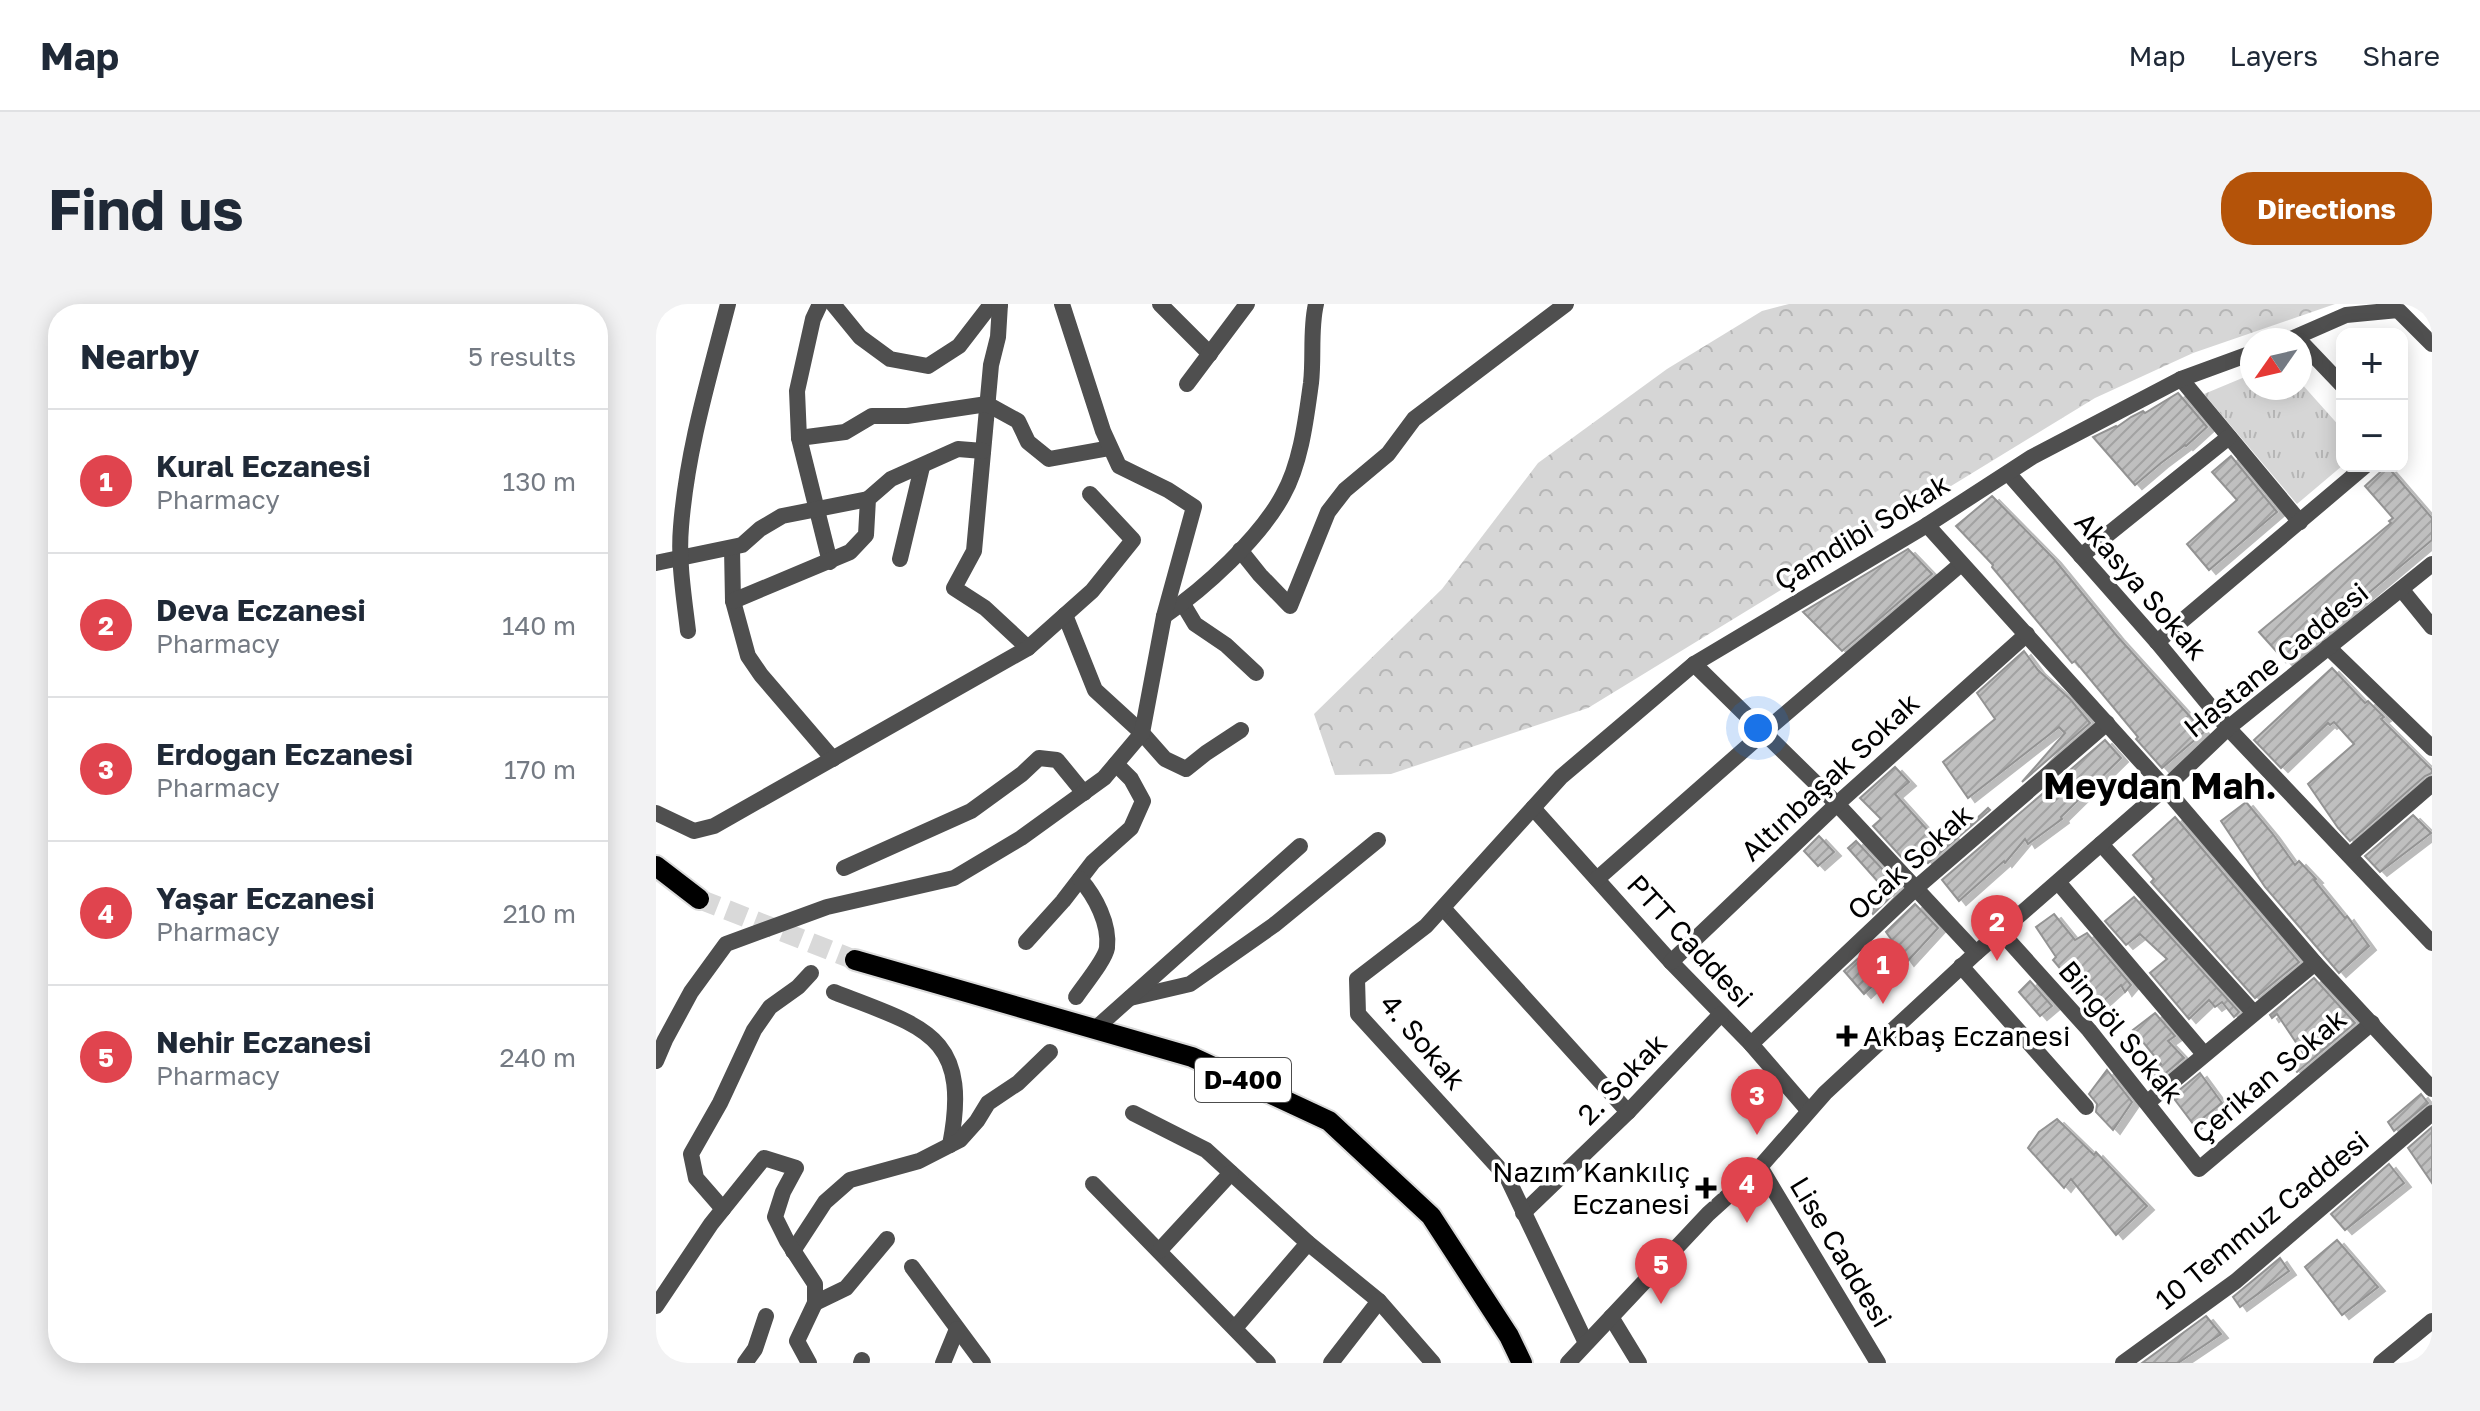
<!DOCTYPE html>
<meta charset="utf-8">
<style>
body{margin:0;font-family:"Golos Text",sans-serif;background:#f2f2f3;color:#1f2937}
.controls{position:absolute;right:24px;top:24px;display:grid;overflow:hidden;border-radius:16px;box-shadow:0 4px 20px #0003}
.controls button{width:72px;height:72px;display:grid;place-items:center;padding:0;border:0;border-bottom:2px solid #e0e1e3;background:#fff;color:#1f2937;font:40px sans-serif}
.compass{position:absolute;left:1584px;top:24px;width:72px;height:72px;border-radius:50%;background:#fff;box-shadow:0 4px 20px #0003;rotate:236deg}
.you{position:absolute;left:1102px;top:424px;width:28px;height:28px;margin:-20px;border:6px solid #fff;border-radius:50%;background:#1a73e8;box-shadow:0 0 0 12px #1a73e833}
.badge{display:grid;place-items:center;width:52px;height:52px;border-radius:50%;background:#b45309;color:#fff;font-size:26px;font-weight:700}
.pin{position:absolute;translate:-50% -66px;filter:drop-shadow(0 2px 4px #0008)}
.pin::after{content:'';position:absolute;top:42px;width:28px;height:24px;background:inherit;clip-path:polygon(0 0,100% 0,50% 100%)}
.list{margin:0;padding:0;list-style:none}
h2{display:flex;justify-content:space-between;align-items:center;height:104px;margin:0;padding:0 32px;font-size:34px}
h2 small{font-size:26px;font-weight:400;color:#747a83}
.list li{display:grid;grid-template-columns:52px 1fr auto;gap:24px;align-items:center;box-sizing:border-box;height:144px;padding:0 32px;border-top:2px solid #e0e1e3}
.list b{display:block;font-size:30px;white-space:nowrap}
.list p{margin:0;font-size:26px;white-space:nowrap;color:#747a83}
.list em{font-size:26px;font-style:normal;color:#747a83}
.map{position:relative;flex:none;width:1776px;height:1059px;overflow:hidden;border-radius:32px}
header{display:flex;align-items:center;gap:48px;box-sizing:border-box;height:112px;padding:0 40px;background:#fff;border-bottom:2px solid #e0e1e3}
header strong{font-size:38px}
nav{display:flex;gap:44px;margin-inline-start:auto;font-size:28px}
.intro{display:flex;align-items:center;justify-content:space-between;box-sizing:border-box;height:192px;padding:0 48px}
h1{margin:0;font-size:56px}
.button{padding:20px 36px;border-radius:32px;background:#b45309;color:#fff;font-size:28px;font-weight:700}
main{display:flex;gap:48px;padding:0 48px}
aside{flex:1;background:#fff;border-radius:32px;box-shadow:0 4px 20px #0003}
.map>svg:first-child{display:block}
</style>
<header>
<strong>Map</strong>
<nav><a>Map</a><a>Layers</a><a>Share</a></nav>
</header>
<div class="intro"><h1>Find us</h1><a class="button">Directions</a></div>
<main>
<aside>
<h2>Nearby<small>5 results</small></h2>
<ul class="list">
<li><span class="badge" style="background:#e0444e">1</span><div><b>Kural Eczanesi</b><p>Pharmacy</p></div><em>130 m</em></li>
<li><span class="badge" style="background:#e0444e">2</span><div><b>Deva Eczanesi</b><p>Pharmacy</p></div><em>140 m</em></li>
<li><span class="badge" style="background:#e0444e">3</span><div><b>Erdoğan Eczanesi</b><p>Pharmacy</p></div><em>170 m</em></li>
<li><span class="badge" style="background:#e0444e">4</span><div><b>Yaşar Eczanesi</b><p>Pharmacy</p></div><em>210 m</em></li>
<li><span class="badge" style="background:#e0444e">5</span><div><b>Nehir Eczanesi</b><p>Pharmacy</p></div><em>240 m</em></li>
</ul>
</aside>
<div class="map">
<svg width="1776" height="1059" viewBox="0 0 1776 1059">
<defs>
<pattern id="grass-tufts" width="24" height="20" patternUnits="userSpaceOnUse" patternTransform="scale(2)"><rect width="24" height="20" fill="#d6d6d6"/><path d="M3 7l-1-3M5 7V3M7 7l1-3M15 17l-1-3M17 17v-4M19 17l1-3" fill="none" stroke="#b6b6b6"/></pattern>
<pattern id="forest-crowns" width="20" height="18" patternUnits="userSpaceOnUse" patternTransform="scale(2)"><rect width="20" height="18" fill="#d6d6d6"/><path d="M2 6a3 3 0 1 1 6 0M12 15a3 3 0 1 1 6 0" fill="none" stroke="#b6b6b6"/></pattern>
<pattern id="building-hatch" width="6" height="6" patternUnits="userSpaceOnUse" patternTransform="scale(2)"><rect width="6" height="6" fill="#bfbfbf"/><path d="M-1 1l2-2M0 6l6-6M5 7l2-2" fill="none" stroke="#a2a2a2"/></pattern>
<filter id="shadow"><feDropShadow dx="7" dy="4" stdDeviation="0" flood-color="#0004"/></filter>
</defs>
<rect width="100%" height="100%" fill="#fff"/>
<path fill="url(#grass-tufts)" d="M1596,70V84H1644V78L1686,125V162L1641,200L1548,90Z"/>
<path fill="url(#forest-crowns)" d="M1133,0H1679L1537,49L1439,94L932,404L735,470L679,471L658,410L786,285L882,159L1011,65L1106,7Z"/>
<g fill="url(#building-hatch)" stroke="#939393" stroke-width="2" filter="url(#shadow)">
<path d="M1522,89L1551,123L1530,142L1529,141L1505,159L1479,181L1437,133L1460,122L1461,123L1475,113L1487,107L1489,109Z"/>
<path d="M1575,152L1621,208L1553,266L1531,240L1581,196L1556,168Z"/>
<path d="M1731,162L1776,214V236L1630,358L1603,328L1735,219L1733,217L1737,214L1709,182Z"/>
<path d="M1336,192L1398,255L1461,332L1548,428L1506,464L1480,435L1482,433L1419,357L1416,359L1336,263L1337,261L1300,222Z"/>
<path d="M1252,245L1276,270L1186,347L1147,308Z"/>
<path d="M1368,347L1382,366L1414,395L1434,419L1366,478L1409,429L1403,423L1312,494L1287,458L1339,415L1321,389Z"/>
<path d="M1676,364L1709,399L1712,397L1728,413L1725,415L1776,466V469L1769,472L1694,537L1682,524L1652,480L1698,440L1678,418L1674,421L1672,419L1625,464L1598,436Z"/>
<path d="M1449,436L1465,454L1405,513L1406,515L1372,540L1369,535L1349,559L1348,557L1303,597L1286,576Z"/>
<path d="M1239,463L1253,478L1239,490L1284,540L1295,530L1299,535L1332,504L1334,506L1272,559L1259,543L1248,556L1217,522L1225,515L1204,494Z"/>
<path d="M1590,498L1616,529L1639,561L1643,557L1660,575L1658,576L1689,614L1691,612L1713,642L1683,669L1609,583L1565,517Z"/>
<path d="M1757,511L1775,529L1724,568L1709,552Z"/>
<path d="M1519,513L1643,658L1599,694L1495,578L1498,575L1477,551Z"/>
<path d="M1163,532L1178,548L1162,562L1148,547Z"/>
<path d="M1200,537L1244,584L1217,610L1215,607L1232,589L1192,544Z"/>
<path d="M1478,593L1583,708L1578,713L1566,698L1559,703L1553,696L1533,715L1494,669L1511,655L1484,630L1470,641L1449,617Z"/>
<path d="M1259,600L1282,624L1251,658L1230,628Z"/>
<path d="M1398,610L1419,636L1431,629L1475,681L1469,688L1465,681L1444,700L1423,676L1418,681L1397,656L1400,653L1380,623Z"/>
<path d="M1206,651L1226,673L1208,690L1188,667Z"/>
<path d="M1658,674L1699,719L1641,768L1637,764L1649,752L1621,710L1616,714L1614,711Z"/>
<path d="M1374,677L1396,702L1384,712L1363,688Z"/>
<path d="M1499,709L1519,732L1512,737L1528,754L1501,776L1495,768L1505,760L1477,726Z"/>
<path d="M1451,766L1476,798L1457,826L1440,808L1441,800L1433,790Z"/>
<path d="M1544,769L1566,799L1538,821L1516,792Z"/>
<path d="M1765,790L1772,799L1738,827L1732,818Z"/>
<path d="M1401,815L1438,851L1440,848L1491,902L1460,931L1415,875L1408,884L1372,844L1383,828Z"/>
<path d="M1776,823V879L1752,844Z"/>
<path d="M1733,860L1748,879L1689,926L1675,910Z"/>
<path d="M1681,936L1722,983L1686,1011L1649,963Z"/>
<path d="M1624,954L1633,967L1584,1003L1577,993Z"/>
<path d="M1550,1012L1565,1030L1522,1059H1486Z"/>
</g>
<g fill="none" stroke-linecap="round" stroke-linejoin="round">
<path stroke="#d9d9d9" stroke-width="20" stroke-dasharray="20 10" stroke-linecap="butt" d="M43,595L199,656"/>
<defs>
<g id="primary">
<path d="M0,562L43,595"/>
<path d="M199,656L536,753L673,817L775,912L853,1032L866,1059"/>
</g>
</defs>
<use href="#primary" stroke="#dbdbdb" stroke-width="24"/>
<g stroke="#4f4f4f" stroke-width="16">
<path d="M164,0L157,15L141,87L143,134L174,258"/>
<path d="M177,0L204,33L234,55L272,62L303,42L333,3L344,1"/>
<path d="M344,0L342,33L335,61L318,247L298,284L329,304L372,344"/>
<path d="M504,0L554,50"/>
<path d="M1633,36L1690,11L1742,6L1776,40"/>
<path d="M1644,37L1686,81"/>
<path d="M1525,75L1644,218"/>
<path d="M531,80L591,0"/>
<path d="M143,134L189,128L216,112H251L331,100L362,117L372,138L393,155L454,144"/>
<path d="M1352,169L1501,338L1572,424L1776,639"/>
<path d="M76,244L77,297L92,352L105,371L177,455"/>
<path d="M584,246L604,271L634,302L672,208L689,186L732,150L758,115L910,0"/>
<path d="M1425,252L1573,133"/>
<path d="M244,255L266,163"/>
<path d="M0,259L86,241L104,225L126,212L212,195"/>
<path d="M1746,286L1776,323"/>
<path d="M77,297L194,248L210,231L212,195L235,175L302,145L327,147"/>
<path d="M527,300L539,320L570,341L600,369"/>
<path d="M409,311L439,386L486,429L509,455L530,465L550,449L585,426"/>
<path d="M508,312C548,285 604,234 627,191C645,159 650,115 655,79C658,53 654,25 660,0"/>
<path d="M32,327C28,293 22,257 25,223C31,146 53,74 72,0"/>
<path d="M1501,338L1709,162"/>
<path d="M1672,343L1776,444"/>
<path d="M1038,360L1181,500L1320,649"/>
<path d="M877,504L1015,658L1095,740L1152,806"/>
<path d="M0,509L38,527L58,522L372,344L436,287L477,236L434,190"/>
<path d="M1445,540L1598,709"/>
<path d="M1694,551L1776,480"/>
<path d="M188,564L315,507L366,470L383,454L401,456L428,489"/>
<path d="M941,575L1107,429L1305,260"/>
<path d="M1402,578L1548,750"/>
<path d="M787,604L972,808"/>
<path d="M1344,627L1433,726L1543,865L1716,719"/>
<path d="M370,638L407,597L437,558L475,524L487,497L475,475L460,460"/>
<path d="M1015,658L1181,500L1371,330"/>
<path d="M1305,662L1430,803"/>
<path d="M178,688C266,723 316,729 294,841"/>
<path d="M420,693C428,681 449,656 451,644C454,620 439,592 424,575"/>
<path d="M474,694L534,680L618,621L722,536"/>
<path d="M439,725L644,542"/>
<path d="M1095,740L1260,584L1451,419"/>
<path d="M0,757L9,736L35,688L70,640L171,603L298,574L365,534L448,474L486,429L508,312L538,203L512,186L463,162L447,127L406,0"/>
<path d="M1492,798L1659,659"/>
<path d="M477,809L550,846L652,939L723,997L777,1059"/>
<path d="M1104,863L1222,1059"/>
<path d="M437,880L612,1059"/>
<path d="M67,905L40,874L35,850L64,799L98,726L114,703L142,683L155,669"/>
<path d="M867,909L972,808L1065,710"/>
<path d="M137,947L169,898L194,876L263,857L304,836L321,817L332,799L362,779L394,748"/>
<path d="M503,947L575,869"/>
<path d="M159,999L190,984L231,935"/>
<path d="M0,1002L55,920L108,854L140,864L127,888L119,913L131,937L159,980V999L141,1037L153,1059"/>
<path d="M955,1013L983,1059"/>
<path d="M579,1024L652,939"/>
<path d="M930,1039L851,873L702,710L701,675L770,622L905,473L1038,360L1271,221L1376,153L1525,75L1596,49"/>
<path d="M89,1059L99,1045L110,1012"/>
<path d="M205,1059L206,1056"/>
<path d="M675,1059L723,997"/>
<path d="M1725,1059L1776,1017"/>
</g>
<g stroke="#4f4f4f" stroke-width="16">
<path d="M1271,221L1509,484L1659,659L1776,785"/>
<path d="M256,963L327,1059"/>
<path d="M287,1059L301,1025"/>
<path d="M912,1059L1052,910L1104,863L1169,789L1320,649L1509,484L1572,424L1776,260"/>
<path d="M1467,1059L1580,977L1776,809"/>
</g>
<use href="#primary" stroke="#000" stroke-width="20"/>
</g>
<g fill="#000" stroke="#fff" stroke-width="3">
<path d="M1187 720h8v8h8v8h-8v8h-8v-8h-8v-8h8z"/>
<path d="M1046 872h8v8h8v8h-8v8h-8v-8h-8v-8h8z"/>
</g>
<g text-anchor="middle" stroke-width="7" stroke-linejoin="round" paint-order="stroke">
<rect fill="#fff" stroke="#4c4c4c" stroke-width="2" x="539" y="754" width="96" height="44" rx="6"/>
<g font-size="26" font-weight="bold" fill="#000">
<text x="587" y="785">D-400</text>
</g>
<g font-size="28" fill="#000" stroke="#fff">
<text transform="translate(1206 228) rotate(-31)" y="10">Çamdibi Sokak</text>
<text transform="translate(1485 282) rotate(49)" y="10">Akasya Sokak</text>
<text transform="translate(1620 356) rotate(-39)" y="10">Hastane Caddesi</text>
<text transform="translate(1174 473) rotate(-43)" y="10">Altınbaşak Sokak</text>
<text transform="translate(1254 558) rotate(-42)" y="10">Ocak Sokak</text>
<text transform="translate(1034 637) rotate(47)" y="10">PTT Caddesi</text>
<text transform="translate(1465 728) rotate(50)" y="10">Bingöl Sokak</text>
<text transform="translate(767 738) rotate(50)" y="10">4. Sokak</text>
<text transform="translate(1613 772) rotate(-40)" y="10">Çerikan Sokak</text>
<text transform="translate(966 775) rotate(-46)" y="10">2. Sokak</text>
<text transform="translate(1606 916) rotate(-39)" y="10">10 Temmuz Caddesi</text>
<text transform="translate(1185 948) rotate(59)" y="10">Lise Caddesi</text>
</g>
<g font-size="28" fill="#000" stroke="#fff" text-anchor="start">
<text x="1207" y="742">Akbaş Eczanesi</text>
<text x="1034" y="878" text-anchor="end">Nazım Kankılıç<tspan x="1034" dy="32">Eczanesi</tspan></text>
</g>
<g font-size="36" font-weight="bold" fill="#000" stroke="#fff">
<text x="1504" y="495">Meydan Mah.</text>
</g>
</g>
</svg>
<div class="controls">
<button>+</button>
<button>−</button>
</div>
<svg class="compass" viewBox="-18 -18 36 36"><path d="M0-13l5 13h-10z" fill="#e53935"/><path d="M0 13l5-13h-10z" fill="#747a83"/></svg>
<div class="you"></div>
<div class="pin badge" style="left:1227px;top:700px;background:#e0444e">1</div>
<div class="pin badge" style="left:1341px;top:657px;background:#e0444e">2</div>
<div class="pin badge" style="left:1101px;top:831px;background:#e0444e">3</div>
<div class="pin badge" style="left:1091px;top:919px;background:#e0444e">4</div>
<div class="pin badge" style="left:1005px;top:1000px;background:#e0444e">5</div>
</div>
</main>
